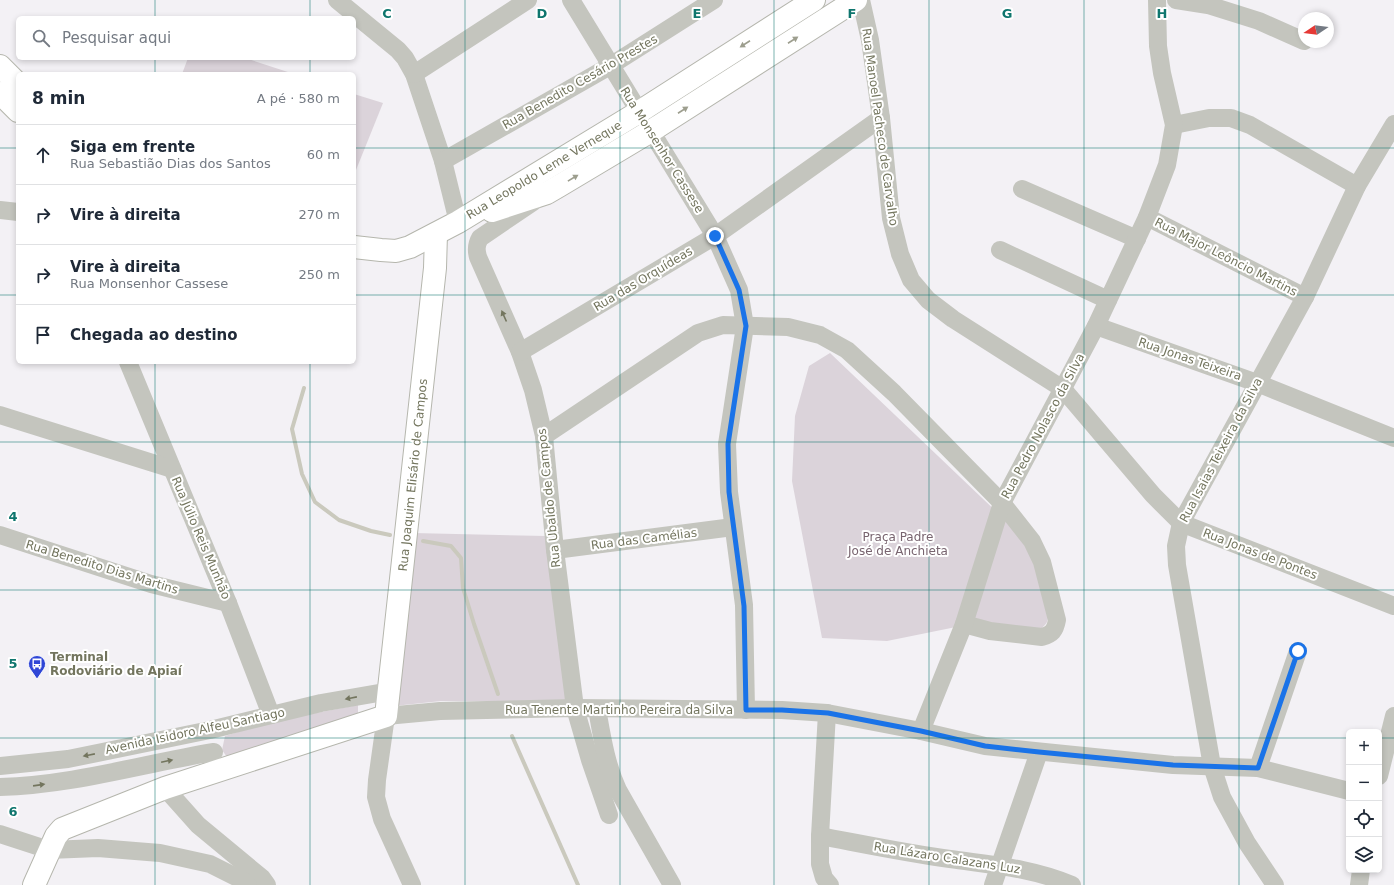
<!DOCTYPE html>
<html lang="pt">
<meta charset="utf-8">
<style>
body{margin:0;font-family:"DejaVu Sans",sans-serif;background:#f6f6f7;color:#1f2937}
.controls{position:absolute;right:12px;bottom:12px;display:grid;overflow:hidden;border-radius:6px;box-shadow:0 2px 6px #0003}
.controls button{width:36px;height:36px;display:grid;place-items:center;padding:0;border:0;border-bottom:1px solid #e0e1e3;background:#fff;color:#1f2937;font:20px sans-serif}
.compass{position:absolute;left:1298px;top:12px;width:36px;height:36px;border-radius:50%;background:#fff;box-shadow:0 2px 6px #0003;rotate:257deg}
.stop{position:absolute;width:12px;height:12px;margin:-9px;border:3px solid #1a73e8;border-radius:50%;background:#fff}
.stop.end{background:#1a73e8;border-color:#fff;box-shadow:0 1px 4px #0008}
.list{margin:0;padding:0;list-style:none}
h2{display:flex;justify-content:space-between;align-items:center;height:52px;margin:0;padding:0 16px;font-size:17px}
h2 small{font-size:13px;font-weight:400;color:#747a83}
.list li{display:grid;grid-template-columns:26px 1fr auto;gap:12px;align-items:center;box-sizing:border-box;height:60px;padding:0 16px;border-top:1px solid #e0e1e3}
.list b{display:block;font-size:15px;white-space:nowrap}
.list p{margin:0;font-size:13px;white-space:nowrap;color:#747a83}
.list em{font-size:13px;font-style:normal;color:#747a83}
.icon{flex:none;width:22px;height:22px;fill:none;stroke:currentColor;stroke-width:2;stroke-linecap:round;stroke-linejoin:round}
.map{position:relative;flex:none;width:1394px;height:885px;overflow:hidden}
.search{position:absolute;background:#fff;box-shadow:0 2px 6px #0003;left:16px;top:16px;width:340px;height:44px;display:flex;align-items:center;gap:10px;box-sizing:border-box;padding:0 14px;border-radius:6px;color:#747a83;font-size:15px}
.panel{position:absolute;background:#fff;box-shadow:0 2px 6px #0003;left:16px;top:72px;width:340px;height:292px;border-radius:6px}
.map>svg:first-child{display:block}
</style>
<div class="map">
<svg width="1394" height="885" viewBox="0 0 1394 885">
<rect width="100%" height="100%" fill="#f3f1f5"/>
<g fill="#dbd3da">
<path d="M188,58H245L294,74H182Z"/>
<path d="M354,94L383,103L354,175Z"/>
<path d="M830,353L1024,538C1031,552 1053,609 1047,622C1046,624 1043,627 1041,629L956,627L887,641L822,638L792,481L795,416L809,366Z"/>
<path d="M413,533L546,536L567,701H441L394,706Z"/>
<path d="M358,705V724L227,757L222,750L225,736L269,722Z"/>
</g>
<g fill="none" stroke-linecap="round" stroke-linejoin="round">
<g stroke="#cac9bd" stroke-width="4">
<path d="M304,388L292,429L302,474L315,502L339,520L371,531L390,535"/>
<path d="M423,541L451,546L461,558L463,588L474,624L498,694"/>
<path d="M512,736L578,885"/>
</g>
<defs>
<g id="major">
<path d="M0,66L18,84"/>
<path d="M0,93L18,111"/>
<path d="M492,211L547,193L559,186L651,131L856,0"/>
<path d="M354,247L381,250L396,251L410,247L458,222L639,112L814,0"/>
<path d="M34,885L56,836L62,829L165,788L386,716L435,268L436,234"/>
</g>
</defs>
<use href="#major" stroke="#b5b6ad" stroke-width="24"/>
<g stroke="#c4c5be" stroke-width="18">
<path d="M337,0L398,50L405,58L414,74L443,161L458,222"/>
<path d="M571,0L715,236L739,290L745,326L727,444L729,492L744,605L746,710"/>
<path d="M861,0L870,40L881,118L891,218L900,254L911,280L928,300L953,319L1063,389L1153,495L1181,523L1394,606"/>
<path d="M1176,0L1208,5L1259,21L1304,41"/>
<path d="M414,74L528,0"/>
<path d="M1174,125L1209,118H1231L1250,125L1357,186"/>
<path d="M443,161L610,66L714,0"/>
<path d="M1022,189L1137,239"/>
<path d="M533,202L480,238C476,245 476,250 478,257L520,352L533,390L544,436L555,550L575,708L590,760L609,815"/>
<path d="M0,210L18,212"/>
<path d="M1147,217L1305,297"/>
<path d="M1000,250L1108,300"/>
<path d="M1096,326L1257,383L1394,438"/>
<path d="M520,352L715,236L881,118"/>
<path d="M128,362L228,603L271,715"/>
<path d="M0,415L172,469"/>
<path d="M544,436L698,333L723,325L788,327L820,335L847,350L894,393L1002,503L1032,541L1042,562L1057,620C1055,631 1052,634 1042,637L990,631L964,624"/>
<path d="M0,535L151,584L228,603"/>
<path d="M555,550L733,527"/>
<path d="M597,709C602,737 606,764 618,790L672,885"/>
<path d="M827,713L820,836V864L824,878L830,885"/>
<path d="M921,731L964,624L1002,503L1096,326L1147,217L1167,165L1174,125L1162,73L1158,46L1157,0"/>
<path d="M0,766L68,759L210,730L321,703L390,691"/>
<path d="M1258,768L1298,651"/>
<path d="M1379,776L1394,716"/>
<path d="M0,787C73,785 142,764 214,752"/>
<path d="M165,788L198,825L262,878L267,885"/>
<path d="M0,834L49,850L98,848L160,853L210,864L244,881L248,885"/>
<path d="M820,836C863,844 906,853 950,859C991,865 1033,868 1072,885"/>
<path d="M412,885L382,819L376,797L377,780L386,716L440,711L575,708L782,710L827,713L921,731L985,746L1173,765L1258,768L1349,791"/>
<path d="M993,885L1039,752"/>
<path d="M1275,885L1247,843L1222,797L1212,766L1177,565L1176,546L1181,523L1305,297L1357,186L1394,124"/>
<path d="M1359,885L1361,870"/>
</g>
<use href="#major" stroke="#fff" stroke-width="22"/>
</g>
<defs><path id="oneway-solid" d="M-6-.8H1V-3.2L6.5 0L1 3.2V.8H-6Z"/></defs>
<g fill="#9d9e8e">
<use href="#oneway-solid" transform="translate(793 40) rotate(-33)"/>
<use href="#oneway-solid" transform="translate(745 44) rotate(147)"/>
<use href="#oneway-solid" transform="translate(683 110) rotate(-33)"/>
<use href="#oneway-solid" transform="translate(573 178) rotate(-31)"/>
</g>
<g fill="#73755e">
<use href="#oneway-solid" transform="translate(504 316) rotate(-114)"/>
<use href="#oneway-solid" transform="translate(351 698) rotate(169)"/>
<use href="#oneway-solid" transform="translate(89 755) rotate(169)"/>
<use href="#oneway-solid" transform="translate(167 761) rotate(-12)"/>
<use href="#oneway-solid" transform="translate(39 785) rotate(-8)"/>
</g>
<g fill="none" stroke-linecap="round" stroke-linejoin="round">
<path stroke="#1a73e8" stroke-width="5" d="M715,236L739,290L746,326L728,444L729,492L744,606L746,710H782L828,713L921,731L985,746L1039,752L1173,765L1258,768L1298,651"/>
</g>
<path fill="none" stroke="#0f766e" stroke-width="1" stroke-opacity="0.55" d="M155,0V18M310,0V18M465,0V885M620,0V885M774,0V885M929,0V885M1084,0V885M1239,0V885M155,58V74M310,58V74M0,148H18M354,148H1394M0,295H18M354,295H1394M155,362V885M310,362V885M0,442H1394M0,590H1394M0,738H1349M1379,738H1394"/>
<defs>
<symbol id="bus-pin" viewBox="-11 -11 22 30"><path d="M0 17L-7.5 6A9.5 9.5 0 1 1 7.5 6Z" fill="#2f46d6" stroke="#fff"/><path d="M-5-6H5V4H4V6H2V4H-2V6H-4V4H-5ZM-3.5-4V0h7V-4ZM-3.5 1.2v1.5H-2V1.2ZM2 1.2v1.5H3.5V1.2Z" fill="#fff"/></symbol>
</defs>
<g fill-rule="evenodd">
<use href="#bus-pin" x="27" y="654" width="20" height="27"/>
</g>
<g text-anchor="middle" stroke-width="4" stroke-linejoin="round" paint-order="stroke">
<g font-size="12" fill="#73755e" stroke="#fff">
<text transform="translate(580 82) rotate(-30)" y="4">Rua Benedito Cesário Prestes</text>
<text transform="translate(880 127) rotate(82)" y="4">Rua Manoel Pacheco de Carvalho</text>
<text transform="translate(662 150) rotate(58)" y="4">Rua Monsenhor Cassese</text>
<text transform="translate(544 170) rotate(-31)" y="4">Rua Leopoldo Leme Verneque</text>
<text transform="translate(1226 257) rotate(27)" y="4">Rua Major Leôncio Martins</text>
<text transform="translate(643 279) rotate(-31)" y="4">Rua das Orquídeas</text>
<text transform="translate(1190 359) rotate(19)" y="4">Rua Jonas Teixeira</text>
<text transform="translate(1043 426) rotate(-62)" y="4">Rua Pedro Nolasco da Silva</text>
<text transform="translate(1221 450) rotate(-62)" y="4">Rua Isaias Teixeira da Silva</text>
<text transform="translate(413 475) rotate(-84)" y="4">Rua Joaquim Elisário de Campos</text>
<text transform="translate(549 498) rotate(-96)" y="4">Rua Ubaldo de Campos</text>
<text transform="translate(201 538) rotate(67)" y="4">Rua Júlio Reis Munhão</text>
<text transform="translate(644 539) rotate(-7)" y="4">Rua das Camélias</text>
<text transform="translate(1260 554) rotate(21)" y="4">Rua Jonas de Pontes</text>
<text transform="translate(102 567) rotate(17)" y="4">Rua Benedito Dias Martins</text>
<text x="619" y="714">Rua Tenente Martinho Pereira da Silva</text>
<text transform="translate(195 731) rotate(-12)" y="4">Avenida Isidoro Alfeu Santiago</text>
<text transform="translate(947 858) rotate(9)" y="4">Rua Lázaro Calazans Luz</text>
</g>
<g font-size="12" fill="#78646f" stroke="#fff">
<text x="898" y="541">Praça Padre<tspan x="898" dy="14">José de Anchieta</tspan></text>
</g>
<g font-size="12" font-weight="bold" fill="#73755e" stroke="#fff" text-anchor="start">
<text x="50" y="661">Terminal<tspan x="50" dy="14">Rodoviário de Apiaí</tspan></text>
</g>
</g>
<g font-size="13" text-anchor="middle" font-weight="bold" fill="#0f766e" stroke="#fff" stroke-width="4" stroke-linejoin="round" paint-order="stroke">
<text x="387" y="18">C</text>
<text x="542" y="18">D</text>
<text x="697" y="18">E</text>
<text x="852" y="18">F</text>
<text x="1007" y="18">G</text>
<text x="1162" y="18">H</text>
<text x="13" y="521">4</text>
<text x="13" y="668">5</text>
<text x="13" y="816">6</text>
</g>
</svg>
<div class="controls">
<button>+</button>
<button>−</button>
<button><svg class="icon" aria-label="locate" viewBox="0 0 24 24"><circle cx="12" cy="12" r="6"/><path d="M12 2v4M12 18v4M2 12h4M18 12h4"/></svg></button>
<button><svg class="icon" aria-label="layers" viewBox="0 0 24 24"><path d="M12 4l9 5-9 5-9-5zM3 14l9 5 9-5"/></svg></button>
</div>
<svg class="compass" viewBox="-18 -18 36 36"><path d="M0-13l5 13h-10z" fill="#e53935"/><path d="M0 13l5-13h-10z" fill="#747a83"/></svg>
<div class="stop" style="left:1298px;top:651px"></div>
<div class="stop end" style="left:715px;top:236px"></div>
<div class="search"><svg class="icon" aria-label="search" viewBox="0 0 24 24"><circle cx="10" cy="10" r="6"/><path d="M15 15l6 6"/></svg>Pesquisar aqui</div>
<section class="panel">
<h2>8 min<small>A pé · 580 m</small></h2>
<ul class="list">
<li><svg class="icon" aria-label="ahead" viewBox="0 0 24 24"><path d="M12 20V5M6 11l6-6 6 6"/></svg><div><b>Siga em frente</b><p>Rua Sebastião Dias dos Santos</p></div><em>60 m</em></li>
<li><svg class="icon" aria-label="right" viewBox="0 0 24 24"><path d="M7 20v-9h11M14 6l5 5-5 5"/></svg><div><b>Vire à direita</b></div><em>270 m</em></li>
<li><svg class="icon" aria-label="right" viewBox="0 0 24 24"><path d="M7 20v-9h11M14 6l5 5-5 5"/></svg><div><b>Vire à direita</b><p>Rua Monsenhor Cassese</p></div><em>250 m</em></li>
<li><svg class="icon" aria-label="arrive" viewBox="0 0 24 24"><path d="M6 21V4h12l-3 4 3 4H6"/></svg><div><b>Chegada ao destino</b></div></li>
</ul>
</section>
</div>
